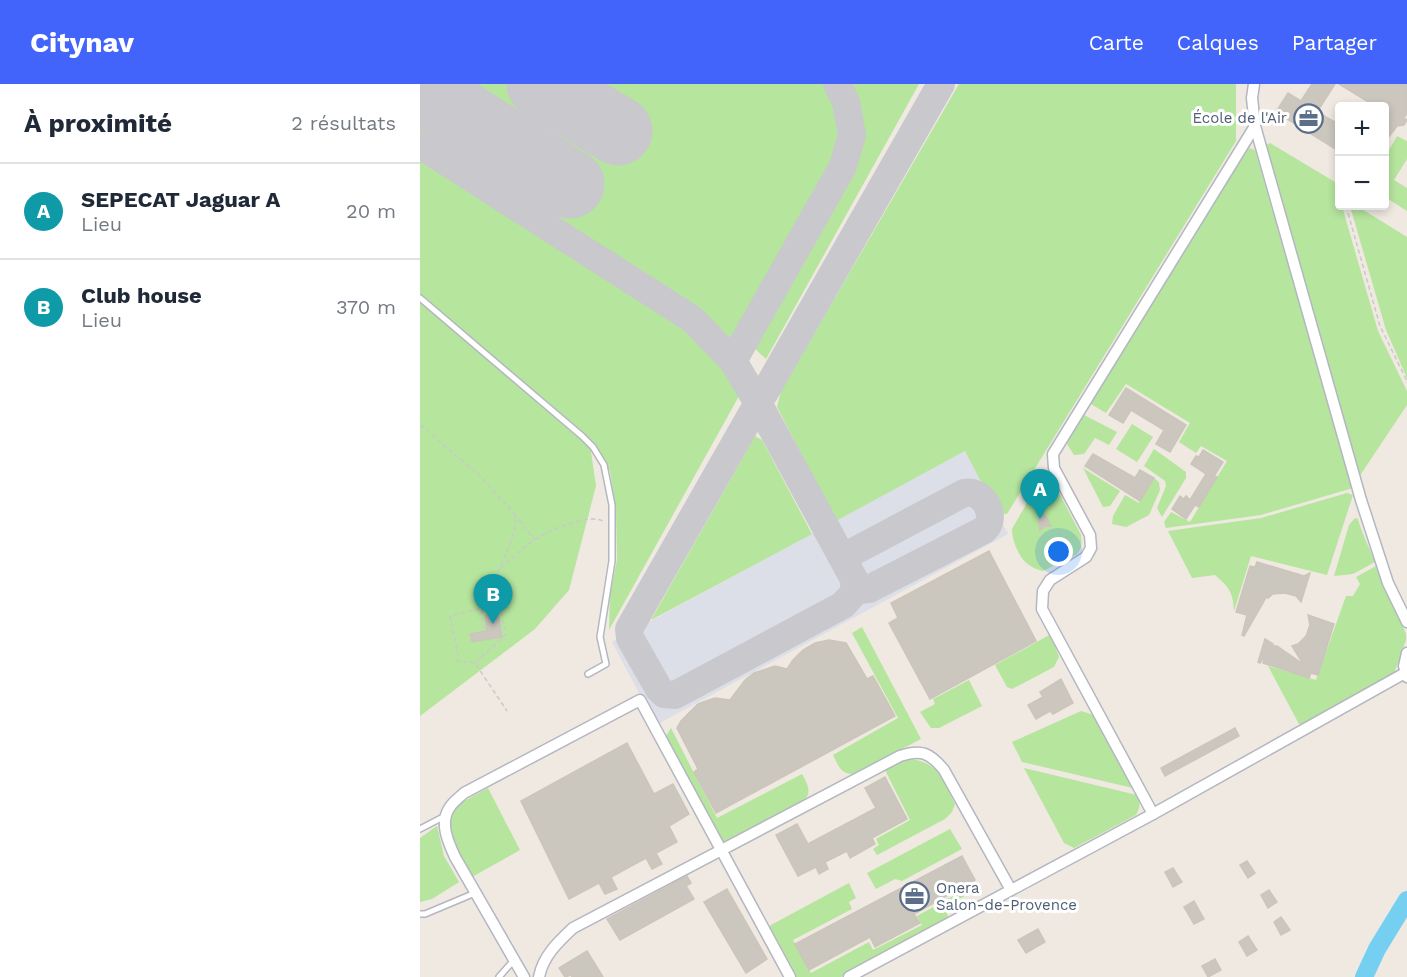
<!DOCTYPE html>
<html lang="fr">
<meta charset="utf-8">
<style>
body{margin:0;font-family:"Work Sans",sans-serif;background:#f2f2f3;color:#1f2937}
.controls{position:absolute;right:18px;top:18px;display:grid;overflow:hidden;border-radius:6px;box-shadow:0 3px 9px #0003}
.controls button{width:54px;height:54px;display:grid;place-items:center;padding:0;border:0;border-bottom:2px solid #e0e1e3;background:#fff;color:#1f2937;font:30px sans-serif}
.you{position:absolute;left:639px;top:468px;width:21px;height:21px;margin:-15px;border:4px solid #fff;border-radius:50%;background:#1a73e8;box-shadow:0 0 0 9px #1a73e833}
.badge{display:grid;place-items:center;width:39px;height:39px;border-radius:50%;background:#4264fb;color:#fff;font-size:20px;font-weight:700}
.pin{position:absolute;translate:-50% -50px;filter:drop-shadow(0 2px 3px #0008)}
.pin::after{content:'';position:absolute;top:32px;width:21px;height:18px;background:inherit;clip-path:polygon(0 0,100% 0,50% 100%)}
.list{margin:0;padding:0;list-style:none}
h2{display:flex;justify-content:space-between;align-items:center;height:78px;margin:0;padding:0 24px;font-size:26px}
h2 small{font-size:20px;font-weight:400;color:#747a83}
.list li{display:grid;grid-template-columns:39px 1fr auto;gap:18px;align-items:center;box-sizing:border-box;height:96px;padding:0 24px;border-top:2px solid #e0e1e3}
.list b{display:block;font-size:22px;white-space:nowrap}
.list p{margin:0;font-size:20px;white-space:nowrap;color:#747a83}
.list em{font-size:20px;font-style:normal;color:#747a83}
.map{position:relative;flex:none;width:987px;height:893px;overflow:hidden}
header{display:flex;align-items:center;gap:36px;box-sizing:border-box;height:84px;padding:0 30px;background:#4264fb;color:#fff}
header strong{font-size:28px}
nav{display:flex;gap:33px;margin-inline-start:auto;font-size:21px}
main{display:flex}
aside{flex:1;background:#fff}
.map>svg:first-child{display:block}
</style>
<header>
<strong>Citynav</strong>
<nav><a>Carte</a><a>Calques</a><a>Partager</a></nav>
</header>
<main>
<aside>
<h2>À proximité<small>2 résultats</small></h2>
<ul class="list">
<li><span class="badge" style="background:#0f9aa8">A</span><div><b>SEPECAT Jaguar A</b><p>Lieu</p></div><em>20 m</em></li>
<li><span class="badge" style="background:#0f9aa8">B</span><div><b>Club house</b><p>Lieu</p></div><em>370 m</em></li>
</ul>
</aside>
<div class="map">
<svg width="987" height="893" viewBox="0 0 987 893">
<rect width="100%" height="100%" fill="#efe9e1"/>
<path fill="#dcdee8" d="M545,367L588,450L236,641L192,558Z"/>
<g fill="#b6e59e">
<path d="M0,0H499L346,275L331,261L306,289L319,312L189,546L190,511L197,476L196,427L190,387L169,354L176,402L149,506L115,545L0,632Z"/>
<path d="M539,0H816V57L587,430L577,429L545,367L416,437L357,323L361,307Z"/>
<path d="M977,52L987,57V75L974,96L987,104V127L965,113V73Z"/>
<path d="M850,59L915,98L920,122H922L958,247L987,307V321L939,393L846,61Z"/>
<path d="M829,64L835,66L933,404L841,431L746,444L744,438L751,428L770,438L807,377L781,362L776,369L759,358L770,339L706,300L686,329L671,320L672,314Z"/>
<path d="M930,122H937L987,153V294L966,246Z"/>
<path d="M664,331L697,348L689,361L675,354L664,370L654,371L647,360L662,332Z"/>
<path d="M712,340L733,353L717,378L696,365Z"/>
<path d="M335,352L342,356L392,450L231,536Z"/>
<path d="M734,365L766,388V394L742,433L737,424L746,402L745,397L724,382Z"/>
<path d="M663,384L700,407L690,422L683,423Z"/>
<path d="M734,394L739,398L740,406L729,431L706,443L692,440L693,432L705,411L719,419Z"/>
<path d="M631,401L636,403L661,451C662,459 662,464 657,470L623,487C618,486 613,484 609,481C599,475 592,456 592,445L615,405L621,402Z"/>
<path d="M927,409L933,411L907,491L831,472L814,527C813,508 809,503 795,491L772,494L748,447L841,434Z"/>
<path d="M935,434L938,435C942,450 949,463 955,478L933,490L914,492L929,441Z"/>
<path d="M956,482L986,550V556L975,587L973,592L880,642L848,582L896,596L926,512H933L940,500L936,493Z"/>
<path d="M442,543L501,655L434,690C421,691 418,681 413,671L478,634L432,549Z"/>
<path d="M631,550L639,573L634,583L592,605L587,603L575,581Z"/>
<path d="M549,596L562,622L519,644H511L500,628L515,620L513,615Z"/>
<path d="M661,627L674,631L713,704L602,678L592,658Z"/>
<path d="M251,644L297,734L382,690C387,699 392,707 385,716L303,758L246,652Z"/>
<path d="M489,675C520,678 522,696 535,720L532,728L525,735L457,771L453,765L459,761L456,755L490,736L464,684L477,677Z"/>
<path d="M604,684L717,711C721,718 720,723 716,731L654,764L644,759Z"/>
<path d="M68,704L100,766L52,793C43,776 17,742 35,724C44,716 58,710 68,704Z"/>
<path d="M17,742L24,772L39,798L12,815L0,818V754Z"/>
<path d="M530,745L542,765L482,797L475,795L456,805L447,789Z"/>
<path d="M429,799L436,814L429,818L432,825L373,856L391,889L449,858L453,866L502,841L497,832L555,800L558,805L524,823L529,835L421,893H374L348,846L351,841Z"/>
</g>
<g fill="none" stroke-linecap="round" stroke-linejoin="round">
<path stroke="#75cff0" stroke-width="18" d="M944,893L957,865L987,816"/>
<g stroke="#c9c8cc" stroke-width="28">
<path d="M0,61L272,235L313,277L338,319L435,497L433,510L423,521L255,611L244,610L239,605L210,554L209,545L338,319L345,308L521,0"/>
<path d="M313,277L423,82L432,51L426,18L417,0"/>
<path d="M420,469L425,471L431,469L544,409C563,404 579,433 564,446L449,505L442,506L435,497"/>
</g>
<g stroke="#c9c8cc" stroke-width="69">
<path d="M121,0L198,47"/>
<path d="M0,4L150,100"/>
</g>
</g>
<g fill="#cbc7bf" stroke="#cbc5ba" stroke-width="1.5">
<path d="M892,0H915L897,28L920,41V68L856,28L868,9L881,17Z"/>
<path d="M919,0H987V29L984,34L987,36L984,41L977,42L964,59V22H955Z"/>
<path d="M706,304L766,341L750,368L736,360L744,346L711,326L703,339L689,331Z"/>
<path d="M783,366L803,378L794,392L797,393L779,423L775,421L766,435L752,425L760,412L764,415L766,412L770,416L786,390L771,380L776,372L779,373Z"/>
<path d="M673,370L715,394L720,386L734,394L720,417L665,382Z"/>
<path d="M618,429L626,432L631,442H625L620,446Z"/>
<path d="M569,467L616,557L510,615L469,539L478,534L471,519Z"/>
<path d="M837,478L884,492L890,489L881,518L876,512L865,509L853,510L848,514L847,512L824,552L822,551L827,531L816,528L830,482L835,483Z"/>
<path d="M78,529L82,553L52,558L50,550L67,547L65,532Z"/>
<path d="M888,531L914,540L898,591L891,589L889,594L843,579L846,570L840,579L838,578L845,555L853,560L852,562H857L883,580L872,562L878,560L886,552L890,541Z"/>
<path d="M409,556L426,559L447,595L453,592L475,632L296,729L274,688L278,685L257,644L261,637L278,620L289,616L295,614L310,616L325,596L334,589L355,582L367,585L373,576L383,566L395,559Z"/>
<path d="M641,595L653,619L633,630L630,627L616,635L608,621L623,613L620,608Z"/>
<path d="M815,644L819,652L745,692L741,684Z"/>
<path d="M207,659L234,710L253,700L269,730L249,742L257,758L236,769L242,780L232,785L226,774L191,793L197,805L185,810L179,799L149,815L101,717Z"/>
<path d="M465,693L487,735L452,754L455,760L430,774L427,767L405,778L408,785L399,790L396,783L378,792L356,751L377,740L388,760L456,724L445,704Z"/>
<path d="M542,772L555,796L494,830L500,839L455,863L450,853L389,886L375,860Z"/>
<path d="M827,777L835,789L828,794L820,781Z"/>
<path d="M753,784L762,798L753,803L745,788Z"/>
<path d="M267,792L271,799L266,802L274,815L200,856L187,835Z"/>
<path d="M307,805L347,875L326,889L284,818Z"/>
<path d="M849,806L857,818L848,824L841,811Z"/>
<path d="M774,817L784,835L774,840L764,823Z"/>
<path d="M861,833L870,846L861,851L854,838Z"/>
<path d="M618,845L625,858L606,869L598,856Z"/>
<path d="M828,852L837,866L827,872L819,858Z"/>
<path d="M167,867L183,893H152L151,891L145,893L139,884Z"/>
<path d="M795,875L801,886L788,893L782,882Z"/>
</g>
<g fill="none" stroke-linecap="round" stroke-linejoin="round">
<defs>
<g id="service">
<path d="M0,214L162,352L173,363L184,381L192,421V477L180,553L186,580L168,590"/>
<path d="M0,745L25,732"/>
<path d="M0,830H5L55,809"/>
<path d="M79,893L94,876"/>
</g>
<g id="minor">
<path d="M834,0L832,14L835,42L941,416L968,499L987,538"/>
<path d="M987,569L984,582L987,593"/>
<path d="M733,730L622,525L623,507L630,496L666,473L671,464L670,451L634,384L633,370L835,42"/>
<path d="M104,893L35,773C28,758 19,738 30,723C33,718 40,713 44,709L220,616L370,893"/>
<path d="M119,893C123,872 138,858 153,844L480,672C502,665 510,669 524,686L591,806"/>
<path d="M429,893L733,730L985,589"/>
</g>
</defs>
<use href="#service" stroke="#b4b7c1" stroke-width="8"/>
<use href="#minor" stroke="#b4b7c1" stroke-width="13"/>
<g stroke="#c9c9c9" stroke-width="1.5" stroke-dasharray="4.5 3" stroke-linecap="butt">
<path d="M918,95L920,99"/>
<path d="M926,122L960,242L987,297"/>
<path d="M0,341L58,390L94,429L96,441L90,460L63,524L61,531L63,545"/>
<path d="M94,430L115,456"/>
<path d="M80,484C93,474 106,460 121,452C135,444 168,430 183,437"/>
<path d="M55,579L37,577L38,571L30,532L75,521L80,524L86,550L55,579L87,627"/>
</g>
<use href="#service" stroke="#fff" stroke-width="5"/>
<use href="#minor" stroke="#fff" stroke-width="10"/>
</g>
<defs>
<symbol id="office-ring" viewBox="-11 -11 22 22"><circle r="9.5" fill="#fff" stroke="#5c6f8a" stroke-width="1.5"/><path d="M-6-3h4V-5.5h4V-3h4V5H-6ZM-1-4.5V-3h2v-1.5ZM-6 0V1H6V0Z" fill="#5c6f8a"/></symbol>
</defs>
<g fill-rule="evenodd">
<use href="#office-ring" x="872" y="18" width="33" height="33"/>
<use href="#office-ring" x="478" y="796" width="33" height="33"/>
</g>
<g text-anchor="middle" stroke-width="6" stroke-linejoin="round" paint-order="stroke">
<g font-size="15" fill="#4e5e75" stroke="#fff" text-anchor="end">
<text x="867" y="39">École de l'Air</text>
<text x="516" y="809" text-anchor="start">Onera<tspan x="516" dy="17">Salon-de-Provence</tspan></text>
</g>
</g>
</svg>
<div class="controls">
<button>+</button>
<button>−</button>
</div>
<div class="you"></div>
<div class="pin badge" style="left:620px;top:435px;background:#0f9aa8">A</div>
<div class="pin badge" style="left:73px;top:540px;background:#0f9aa8">B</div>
</div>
</main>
